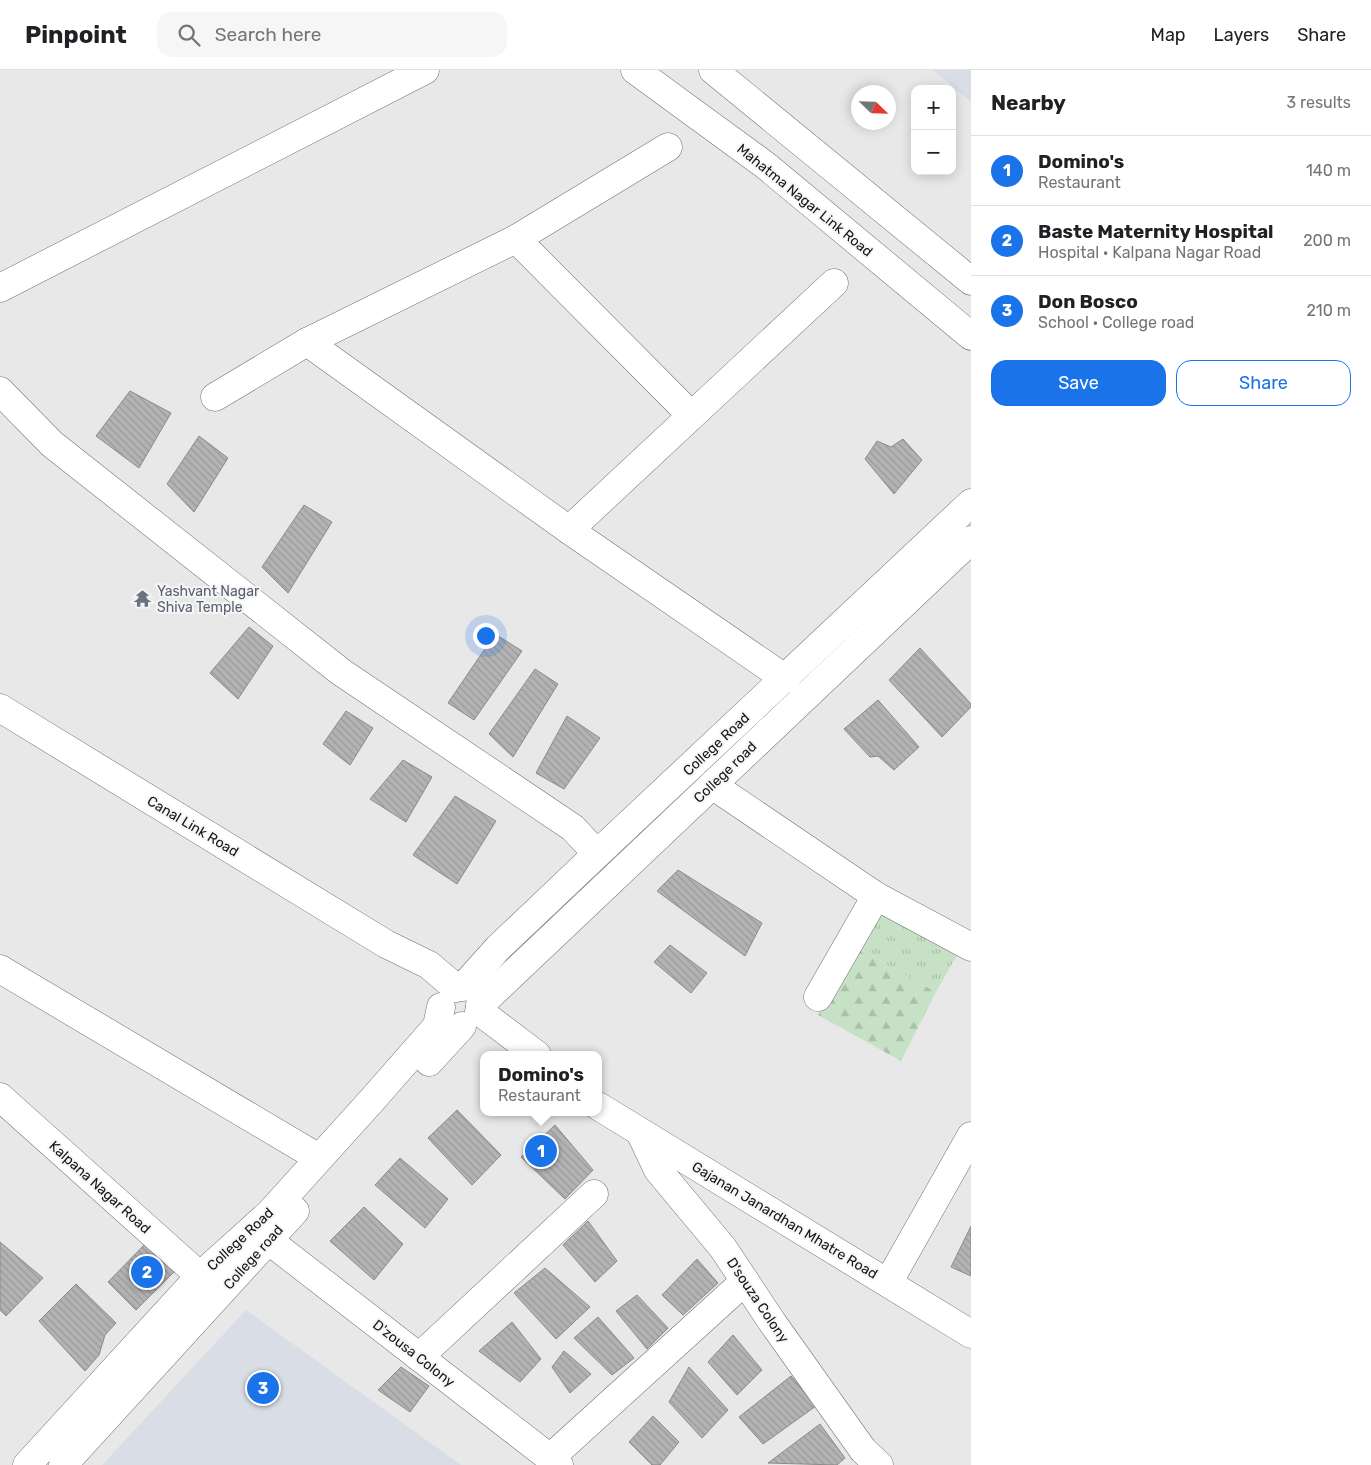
<!DOCTYPE html>
<meta charset="utf-8">
<style>
body{margin:0;font-family:Rubik,sans-serif;background:#f6f6f6;color:#202124}
.controls{position:absolute;right:15px;top:15px;display:grid;overflow:hidden;border-radius:10px;box-shadow:0 2px 12px #0003}
.controls button{width:45px;height:45px;display:grid;place-items:center;padding:0;border:0;border-bottom:1px solid #e0e0e0;background:#fff;color:#202124;font:25px sans-serif}
.compass{position:absolute;left:851px;top:15px;width:45px;height:45px;border-radius:50%;background:#fff;box-shadow:0 2px 12px #0003;rotate:113deg}
.you{position:absolute;left:485px;top:565px;width:18px;height:18px;margin:-12px;border:4px solid #fff;border-radius:50%;background:#1a73e8;box-shadow:0 0 0 8px #1a73e833}
.badge{display:grid;place-items:center;width:32px;height:32px;border-radius:50%;background:#1a73e8;color:#fff;font-size:16px;font-weight:700}
.pin{position:absolute;translate:-50% -50%;border:2px solid #fff;box-shadow:0 1px 5px #0006}
.popup{position:absolute;left:480px;top:981px;width:122px;height:65px;box-sizing:border-box;display:grid;place-content:center;border-radius:10px;background:#fff;filter:drop-shadow(0 1px 4px #0005);font-size:16px;white-space:nowrap;color:#757577}
.popup b{font-size:19px;color:#202124}
.popup::after{content:'';position:absolute;left:50%;top:100%;margin-left:-10px;border:10px solid transparent;border-top-color:#fff}
.list{margin:0;padding:0;list-style:none}
h2{display:flex;justify-content:space-between;align-items:center;height:65px;margin:0;padding:0 20px;font-size:21px}
h2 small{font-size:16px;font-weight:400;color:#757577}
.list li{display:grid;grid-template-columns:32px 1fr auto;gap:15px;align-items:center;box-sizing:border-box;height:70px;padding:0 20px;border-top:1px solid #e0e0e0}
.list b{display:block;font-size:19px;white-space:nowrap}
.list p{margin:0;font-size:16px;white-space:nowrap;color:#757577}
.list em{font-size:16px;font-style:normal;color:#757577}
.actions{display:flex;gap:10px;padding:15px 20px}
.actions a{flex:1;padding:11px 0;border:1px solid #1a73e8;border-radius:15px;text-align:center;font-size:18px;color:#1a73e8}
.actions .main{background:#1a73e8;color:#fff}
.icon{flex:none;width:28px;height:28px;fill:none;stroke:currentColor;stroke-width:2;stroke-linecap:round;stroke-linejoin:round}
.map{position:relative;flex:none;width:971px;height:1395px;overflow:hidden}
header{display:flex;align-items:center;gap:30px;box-sizing:border-box;height:70px;padding:0 25px;background:#fff;border-bottom:1px solid #e0e0e0}
header strong{font-size:24px}
nav{display:flex;gap:28px;margin-inline-start:auto;font-size:18px}
.search{width:350px;height:45px;background:#f6f6f6;display:flex;align-items:center;gap:12px;box-sizing:border-box;padding:0 18px;border-radius:15px;color:#757577;font-size:19px}
main{display:flex}
aside{flex:1;background:#fff}
.map>svg:first-child{display:block}
</style>
<header>
<strong>Pinpoint</strong>
<div class="search"><svg class="icon" aria-label="search" viewBox="0 0 24 24"><circle cx="10" cy="10" r="6"/><path d="M15 15l6 6"/></svg>Search here</div>
<nav><a>Map</a><a>Layers</a><a>Share</a></nav>
</header>
<main>
<div class="map">
<svg width="971" height="1395" viewBox="0 0 971 1395">
<defs>
<pattern id="forest-firs" width="22" height="20" patternUnits="userSpaceOnUse" patternTransform="scale(1.25)"><rect width="22" height="20" fill="#c7e1c6"/><path d="M5 1l3.5 6h-7zM16 11l3.5 6h-7z" fill="#aac0a9"/></pattern>
<pattern id="park-tufts" width="24" height="20" patternUnits="userSpaceOnUse" patternTransform="scale(1.25)"><rect width="24" height="20" fill="#c7e1c6"/><path d="M3 7l-1-3M5 7V3M7 7l1-3M15 17l-1-3M17 17v-4M19 17l1-3" fill="none" stroke="#aac0a9"/></pattern>
<pattern id="building-back-hatch" width="6" height="6" patternUnits="userSpaceOnUse" patternTransform="scale(1.25)"><rect width="6" height="6" fill="#b3b3b4"/><path d="M-1 5l2 2M0 0l6 6M5-1l2 2" fill="none" stroke="#99999a"/></pattern>
</defs>
<rect width="100%" height="100%" fill="#e8e8e9"/>
<g fill="#d9dde5">
<path d="M933,0H971V32Z"/>
<path d="M246,1240L461,1395H102Z"/>
</g>
<path fill="url(#forest-firs)" d="M858,878L936,922L901,991L818,945Z"/>
<path fill="url(#park-tufts)" d="M880,843L957,885L936,922L858,878Z"/>
<g fill="url(#building-back-hatch)" stroke="#8a8b8c">
<path d="M130,321L171,343L139,398L96,366Z"/>
<path d="M199,366L228,388L194,442L167,414Z"/>
<path d="M903,369L922,390L894,424L865,389L877,371L891,377Z"/>
<path d="M304,435L332,452L288,523L262,497Z"/>
<path d="M249,557L273,576L238,629L210,603Z"/>
<path d="M495,564L522,581L474,650L448,633Z"/>
<path d="M920,578L971,634V637L942,667L889,610Z"/>
<path d="M535,599L558,614L513,687L489,664Z"/>
<path d="M878,630L919,677L894,700L878,686L870,687L844,659Z"/>
<path d="M346,641L373,658L350,695L323,674Z"/>
<path d="M567,646L600,668L564,719L536,703Z"/>
<path d="M403,690L432,707L406,752L370,729Z"/>
<path d="M455,726L496,751L457,814L413,785Z"/>
<path d="M678,800L762,853L745,886L657,821Z"/>
<path d="M670,875L707,903L691,923L654,892Z"/>
<path d="M457,1040L501,1085L472,1115L428,1068Z"/>
<path d="M555,1055L593,1100L565,1129L521,1087Z"/>
<path d="M400,1088L448,1129L425,1158L375,1115Z"/>
<path d="M364,1137L403,1174L374,1210L330,1171Z"/>
<path d="M588,1151L617,1191L595,1212L563,1175Z"/>
<path d="M971,1156V1206L951,1197Z"/>
<path d="M150,1169L178,1198L136,1240L108,1212Z"/>
<path d="M0,1172L43,1208L6,1246L0,1240Z"/>
<path d="M697,1189L718,1213L683,1245L662,1225Z"/>
<path d="M545,1198L590,1237L556,1269L514,1223Z"/>
<path d="M76,1214L116,1253L105,1265L99,1285L85,1301L39,1251Z"/>
<path d="M637,1225L668,1258L647,1279L616,1241Z"/>
<path d="M598,1247L634,1288L612,1305L574,1268Z"/>
<path d="M512,1252L541,1289L520,1312L479,1281Z"/>
<path d="M733,1265L762,1300L737,1325L708,1292Z"/>
<path d="M564,1281L591,1304L570,1323L552,1297Z"/>
<path d="M401,1297L429,1316L410,1342L378,1320Z"/>
<path d="M689,1297L728,1340L702,1368L669,1332Z"/>
<path d="M791,1306L816,1336L763,1374L739,1347Z"/>
<path d="M653,1346L679,1372L660,1395H652L629,1372Z"/>
<path d="M820,1354L845,1388L837,1395L768,1393Z"/>
</g>
<g fill="none" stroke-linecap="round" stroke-linejoin="round">
<defs>
<g id="minor">
<path d="M516,169L691,345"/>
<path d="M0,218L425,0"/>
<path d="M307,272L516,169L668,77"/>
<path d="M0,321L52,374L341,602L573,758L597,784"/>
<path d="M215,327L307,272L569,460L786,609"/>
<path d="M569,460L834,213"/>
<path d="M0,638L386,874L429,895L456,918"/>
<path d="M712,715L876,826L971,877"/>
<path d="M0,899L319,1088"/>
<path d="M818,927L876,826"/>
<path d="M479,941L537,985"/>
<path d="M0,1027L200,1206"/>
<path d="M598,1036L971,1264"/>
<path d="M640,1062L658,1100L723,1178L772,1252L863,1380L879,1395"/>
<path d="M268,1170L559,1395"/>
<path d="M888,1213L971,1066"/>
<path d="M419,1287L594,1124"/>
<path d="M549,1389L745,1211"/>
</g>
<g id="major">
<path d="M635,0L765,95L971,266"/>
<path d="M713,0L971,211"/>
<path d="M463,917L498,878L597,784L971,433"/>
<path d="M480,935L971,470"/>
<path d="M429,992L462,956"/>
<path d="M27,1395L200,1206L270,1143L373,1029L437,956L441,937"/>
<path d="M63,1395L295,1141"/>
</g>
</defs>
<use href="#minor" stroke="#717273" stroke-width="29"/>
<use href="#major" stroke="#717273" stroke-width="29"/>
<use href="#minor" stroke="#fff" stroke-width="28"/>
<use href="#major" stroke="#fff" stroke-width="28"/>
</g>
<defs>
<symbol id="temple-bare" viewBox="-9 -9 18 18"><path d="M0-6L5-2H3V0L6.5 2.5H4V6H1.5V3h-3V6H-4V2.5H-6.5L-3 0V-2H-5Z" fill="#6b7280" stroke="#f5f6f7" stroke-width="2.5" paint-order="stroke"/></symbol>
</defs>
<g fill-rule="evenodd">
<use href="#temple-bare" x="130" y="516" width="25" height="25"/>
</g>
<g text-anchor="middle" stroke-width="4" stroke-linejoin="round" paint-order="stroke">
<g font-size="14" fill="#151516" stroke="#f5f6f7">
<text transform="translate(805 130) rotate(39)" y="5">Mahatma Nagar Link Road</text>
<text transform="translate(716 674) rotate(-43)" y="5">College Road</text>
<text transform="translate(725 702) rotate(-44)" y="5">College road</text>
<text transform="translate(193 756) rotate(31)" y="5">Canal Link Road</text>
<text transform="translate(100 1117) rotate(42)" y="5">Kalpana Nagar Road</text>
<text transform="translate(785 1150) rotate(31)" y="5">Gajanan Janardhan Mhatre Road</text>
<text transform="translate(240 1169) rotate(-43)" y="5">College Road</text>
<text transform="translate(253 1187) rotate(-48)" y="5">College road</text>
<text transform="translate(758 1230) rotate(56)" y="5">D'souza Colony</text>
<text transform="translate(414 1283) rotate(38)" y="5">D'zousa Colony</text>
</g>
<g font-size="14" fill="#5b616d" stroke="#f5f6f7" text-anchor="start">
<text x="157" y="526">Yashvant Nagar<tspan x="157" dy="16">Shiva Temple</tspan></text>
</g>
</g>
</svg>
<div class="controls">
<button>+</button>
<button>−</button>
</div>
<svg class="compass" viewBox="-18 -18 36 36"><path d="M0-13l5 13h-10z" fill="#e53935"/><path d="M0 13l5-13h-10z" fill="#757577"/></svg>
<div class="you"></div>
<div class="pin badge" style="left:541px;top:1081px">1</div>
<div class="popup"><b>Domino's</b>Restaurant</div>
<div class="pin badge" style="left:147px;top:1202px">2</div>
<div class="pin badge" style="left:263px;top:1318px">3</div>
</div>
<aside>
<h2>Nearby<small>3 results</small></h2>
<ul class="list">
<li><span class="badge">1</span><div><b>Domino's</b><p>Restaurant</p></div><em>140 m</em></li>
<li><span class="badge">2</span><div><b>Baste Maternity Hospital</b><p>Hospital · Kalpana Nagar Road</p></div><em>200 m</em></li>
<li><span class="badge">3</span><div><b>Don Bosco</b><p>School · College road</p></div><em>210 m</em></li>
</ul>
<div class="actions"><a class="main">Save</a><a>Share</a></div>
</aside>
</main>
